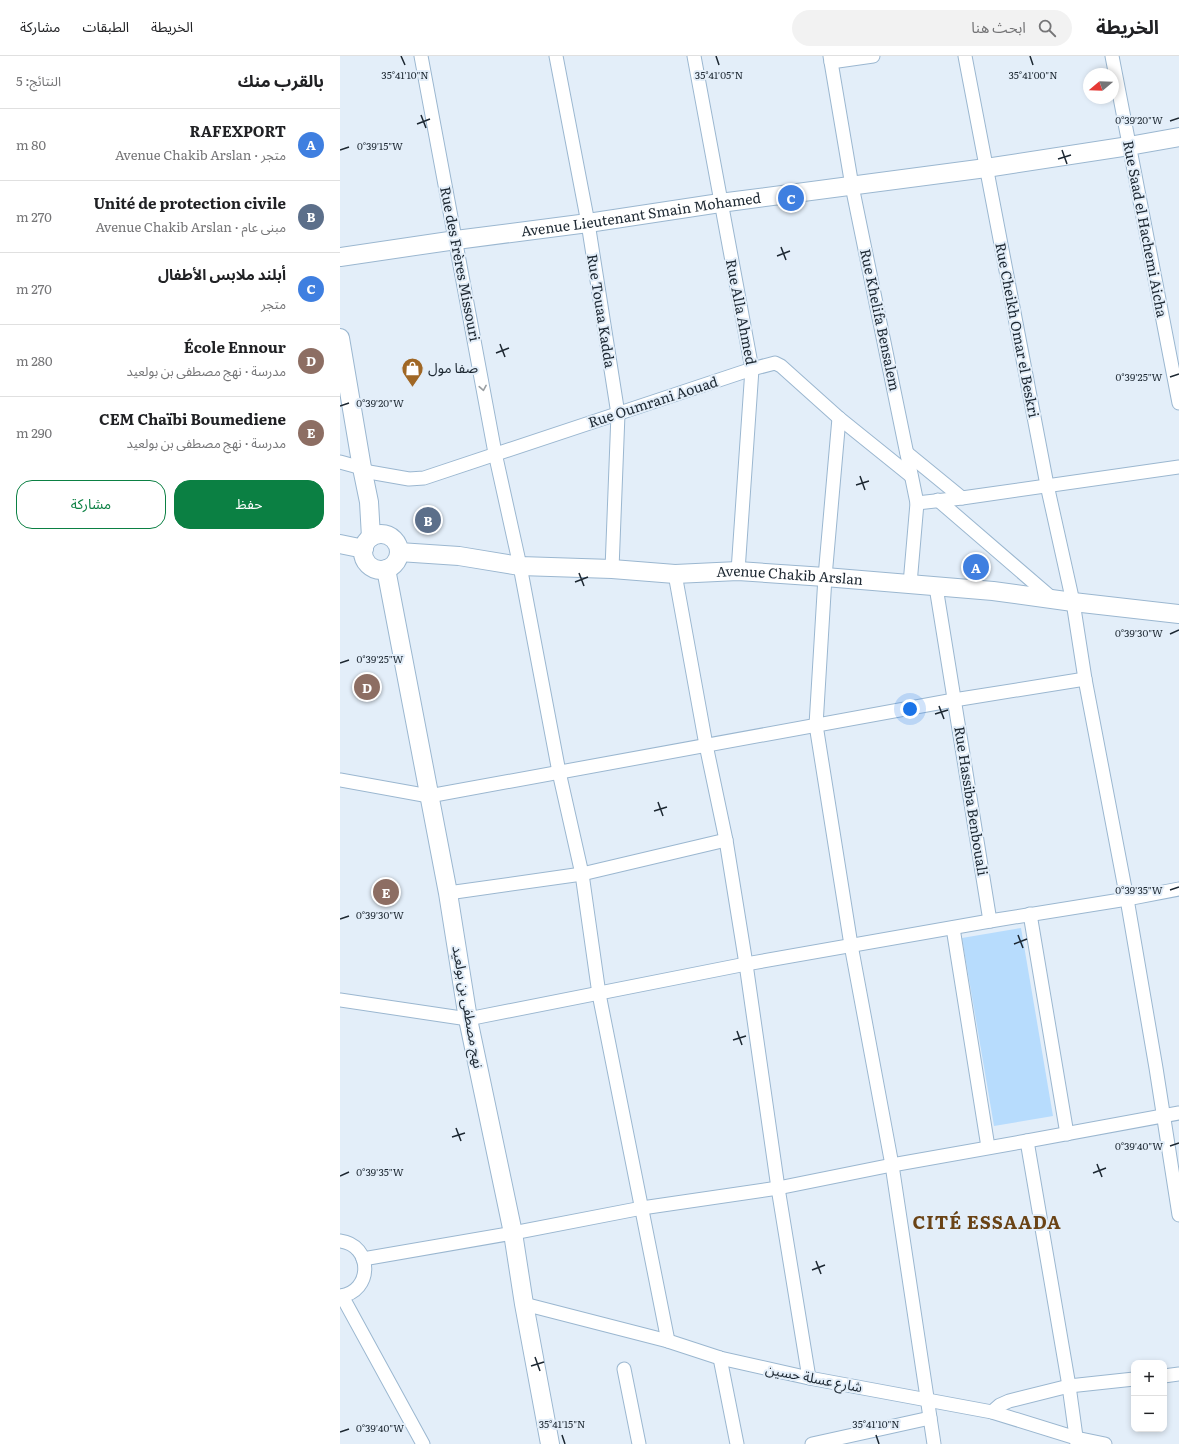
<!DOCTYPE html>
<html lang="ar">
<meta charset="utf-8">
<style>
body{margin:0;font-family:Literata,"Noto Sans Arabic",serif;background:#f2f2f2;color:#202124;direction:rtl}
.controls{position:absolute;right:12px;bottom:12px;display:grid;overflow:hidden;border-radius:8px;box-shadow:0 2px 6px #0003}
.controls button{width:36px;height:36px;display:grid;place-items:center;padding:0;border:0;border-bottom:1px solid #e0e0e0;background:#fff;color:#202124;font:20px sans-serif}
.compass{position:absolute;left:743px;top:12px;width:36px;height:36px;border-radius:50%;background:#fff;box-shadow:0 2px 6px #0003;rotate:251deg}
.you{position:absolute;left:570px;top:653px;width:14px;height:14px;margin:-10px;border:3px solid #fff;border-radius:50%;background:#1a73e8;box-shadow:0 0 0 6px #1a73e833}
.badge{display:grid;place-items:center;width:26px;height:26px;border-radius:50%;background:#0b8043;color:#fff;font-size:13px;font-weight:700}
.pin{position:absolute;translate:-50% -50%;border:2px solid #fff;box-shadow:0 1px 4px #0006}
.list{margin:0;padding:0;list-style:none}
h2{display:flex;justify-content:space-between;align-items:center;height:52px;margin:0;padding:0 16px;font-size:17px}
h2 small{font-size:13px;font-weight:400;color:#757577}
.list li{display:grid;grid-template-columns:26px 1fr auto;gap:12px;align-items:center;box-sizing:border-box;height:72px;padding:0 16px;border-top:1px solid #e0e0e0}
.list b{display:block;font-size:15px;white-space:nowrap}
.list p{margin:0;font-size:13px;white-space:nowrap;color:#757577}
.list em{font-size:13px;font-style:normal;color:#757577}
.actions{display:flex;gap:8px;padding:12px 16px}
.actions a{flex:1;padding:9px 0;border:1px solid #0b8043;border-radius:16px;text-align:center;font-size:14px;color:#0b8043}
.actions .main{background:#0b8043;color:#fff}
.icon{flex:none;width:22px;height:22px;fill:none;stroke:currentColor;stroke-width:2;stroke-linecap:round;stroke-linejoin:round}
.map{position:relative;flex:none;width:839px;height:1388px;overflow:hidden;direction:ltr}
header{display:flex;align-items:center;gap:24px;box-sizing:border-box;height:56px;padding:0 20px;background:#fff;border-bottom:1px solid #e0e0e0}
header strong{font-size:19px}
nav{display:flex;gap:22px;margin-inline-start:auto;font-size:14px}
.search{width:280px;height:36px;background:#f2f2f2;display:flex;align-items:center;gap:10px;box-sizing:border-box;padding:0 14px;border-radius:22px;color:#757577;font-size:15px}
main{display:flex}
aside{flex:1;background:#fff}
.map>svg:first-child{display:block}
</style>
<header>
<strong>الخريطة</strong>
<div class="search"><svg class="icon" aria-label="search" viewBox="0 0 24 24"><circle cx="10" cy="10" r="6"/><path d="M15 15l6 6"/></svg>ابحث هنا</div>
<nav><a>الخريطة</a><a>الطبقات</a><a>مشاركة</a></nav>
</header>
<main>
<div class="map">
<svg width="839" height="1388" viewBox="0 0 839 1388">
<rect width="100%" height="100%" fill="#e3eef9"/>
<path fill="#b7dcfd" d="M681,872L713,1060L654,1070L622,882Z"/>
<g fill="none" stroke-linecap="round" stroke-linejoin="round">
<defs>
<g id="street">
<path d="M81,0L155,397L180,510L219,716L242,818L259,938L328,1285"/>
<path d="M216,0L248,167L278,358L272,513"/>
<path d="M354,0L412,313L398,515"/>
<path d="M490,0L512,130L577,447L570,528"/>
<path d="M625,0L707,429L733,546L745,623L787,843L816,1012L839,1159"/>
<path d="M772,0L839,347"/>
<path d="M491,6L533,0"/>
<path d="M499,362L485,521L476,669L511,889L552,1109L594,1388"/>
<path d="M567,397L622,442"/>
<path d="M0,406L22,412L29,416L69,423L84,422L412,313L435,307L441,310L499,362L571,420"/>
<path d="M598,444L714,544"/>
<path d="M577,447L622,442L839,411"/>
<path d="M335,518L366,689L386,784L406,908L438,1132L469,1322"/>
<path d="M596,531L650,865"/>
<path d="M0,724L89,740L614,644L745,623"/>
<path d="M108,837L242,818L386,784"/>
<path d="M690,858L727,1078"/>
<path d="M613,872L648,1091"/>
<path d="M0,944L128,963L406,908L650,865L787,843L839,833"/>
<path d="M687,1085L729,1330L737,1388"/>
<path d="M0,1185C33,1189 33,1236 0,1240"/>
<path d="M23,1203L173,1177L302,1152L438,1132L552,1109L687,1085L839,1057"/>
<path d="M2,1240L83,1388"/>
<path d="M184,1248L328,1285L380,1302L469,1322L652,1356L736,1382L765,1388"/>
<path d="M380,1302L397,1388"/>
<path d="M284,1313L299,1388"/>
<path d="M824,1320L839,1318"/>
<path d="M652,1356L660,1349L669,1345L729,1330L794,1323"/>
<path d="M472,1388L590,1362"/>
</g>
<g id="secondary">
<path id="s1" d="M0,201L116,184L248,167L380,147L646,112L789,90L839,81"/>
<path d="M0,282L22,412L29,446L31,481"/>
<circle cx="41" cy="496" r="18"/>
<path d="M0,488L24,493"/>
<path id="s2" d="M59,496L119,500L180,510L272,513L335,518L398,515L485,521L653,535L733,546L839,558"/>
<path d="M46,513L108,837L128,963L173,1177L184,1248L210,1388"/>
</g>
</defs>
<use href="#street" stroke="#9bb7d0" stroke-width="15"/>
<use href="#secondary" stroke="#9bb7d0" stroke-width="20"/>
<use href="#street" stroke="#fff" stroke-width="13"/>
<use href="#secondary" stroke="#fff" stroke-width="18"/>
</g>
<defs><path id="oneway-chevron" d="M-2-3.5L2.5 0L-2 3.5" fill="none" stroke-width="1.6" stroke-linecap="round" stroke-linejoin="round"/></defs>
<use stroke="#999ea2" href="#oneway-chevron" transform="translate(143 332) rotate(80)"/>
<path fill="none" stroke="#1c2731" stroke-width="1.5" d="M61,0L65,9M376,0L379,9M690,0L693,9M81,59L86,72M830,65L839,62M77,68L90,63M0,94L9,91M722,94L727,108M718,103L731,99M441,191L446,204M437,200L450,195M160,288L165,301M156,297L169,292M830,321L839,318M0,350L9,347M520,420L525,434M516,429L529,425M239,517L244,530M235,526L248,521M830,578L839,574M0,607L9,604M599,650L604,663M595,658L608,654M318,746L323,760M314,755L327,751M830,834L839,831M0,863L9,860M678,879L683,892M674,888L687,883M397,975L402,989M393,984L406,980M116,1072L121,1085M112,1081L125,1077M830,1090L839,1087M757,1108L762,1121M753,1117L766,1112M0,1120L9,1116M476,1205L481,1218M472,1214L485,1209M195,1301L200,1315M191,1310L204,1306M0,1376L9,1373M222,1379L225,1388M536,1379L539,1388"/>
<defs>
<symbol id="shop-pin" viewBox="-11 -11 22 30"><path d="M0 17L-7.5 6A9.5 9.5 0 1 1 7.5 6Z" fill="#a06725" stroke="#e3eef9"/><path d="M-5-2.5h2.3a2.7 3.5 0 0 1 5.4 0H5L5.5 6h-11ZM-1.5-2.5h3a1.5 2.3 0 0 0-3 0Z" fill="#fff"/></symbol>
</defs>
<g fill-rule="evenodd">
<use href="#shop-pin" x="60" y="300" width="25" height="34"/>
</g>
<g text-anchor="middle" stroke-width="4" stroke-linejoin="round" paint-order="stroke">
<g font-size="14" fill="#1c2731" stroke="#e3eef9">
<text dy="5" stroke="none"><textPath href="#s1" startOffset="304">Avenue Lieutenant Smain Mohamed</textPath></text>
<text transform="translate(805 173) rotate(79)" y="5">Rue Saad el Hachemi Aicha</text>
<text transform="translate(120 208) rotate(79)" y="5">Rue des Frères Missouri</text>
<text transform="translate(261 255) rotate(81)" y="5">Rue Touaa Kadda</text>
<text transform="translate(401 256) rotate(79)" y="5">Rue Alla Ahmed</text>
<text transform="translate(540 264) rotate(78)" y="5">Rue Khelifa Bensalem</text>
<text transform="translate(677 274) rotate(79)" y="5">Rue Cheikh Omar el Beskri</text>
<text transform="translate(313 346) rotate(-18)" y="5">Rue Oumrani Aouad</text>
<text dy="5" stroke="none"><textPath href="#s2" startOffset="392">Avenue Chakib Arslan</textPath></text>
<text transform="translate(631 745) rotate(81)" y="5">Rue Hassiba Benbouali</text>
<text transform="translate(128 951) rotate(80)" y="5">نهج مصطفى بن بولعيد</text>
<text transform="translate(474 1322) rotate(11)" y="5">شارع عسلة حسين</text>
</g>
<g font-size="14" fill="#1c2731" stroke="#e3eef9" text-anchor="start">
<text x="88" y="317">صفا مول</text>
</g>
<g font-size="18" font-weight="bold" letter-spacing="1" fill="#6a4316" stroke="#e3eef9">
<text x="647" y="1173">CITÉ ESSAADA</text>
</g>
</g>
<g font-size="10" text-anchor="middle" fill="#1c2731" stroke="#e3eef9" stroke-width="4" stroke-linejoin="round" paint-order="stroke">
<text x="65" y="23">35°41'10"N</text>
<text x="379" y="23">35°41'05"N</text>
<text x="693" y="23">35°41'00"N</text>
<text x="799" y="68">0°39'20"W</text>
<text x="40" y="94">0°39'15"W</text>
<text x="799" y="325">0°39'25"W</text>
<text x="40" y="351">0°39'20"W</text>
<text x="799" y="581">0°39'30"W</text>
<text x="40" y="607">0°39'25"W</text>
<text x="799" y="838">0°39'35"W</text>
<text x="40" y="863">0°39'30"W</text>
<text x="799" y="1094">0°39'40"W</text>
<text x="40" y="1120">0°39'35"W</text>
<text x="222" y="1372">35°41'15"N</text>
<text x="536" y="1372">35°41'10"N</text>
<text x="40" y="1376">0°39'40"W</text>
</g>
</svg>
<div class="controls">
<button>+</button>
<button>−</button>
</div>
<svg class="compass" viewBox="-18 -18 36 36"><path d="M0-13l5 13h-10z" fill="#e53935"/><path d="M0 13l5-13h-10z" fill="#757577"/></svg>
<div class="you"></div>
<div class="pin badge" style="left:636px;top:511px;background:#3f7fe0">A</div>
<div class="pin badge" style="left:88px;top:464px;background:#5c6f8a">B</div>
<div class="pin badge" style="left:451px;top:142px;background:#3f7fe0">C</div>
<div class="pin badge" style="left:27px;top:631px;background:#8d6e63">D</div>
<div class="pin badge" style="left:46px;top:836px;background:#8d6e63">E</div>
</div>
<aside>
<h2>بالقرب منك<small>النتائج: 5</small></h2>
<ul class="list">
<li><span class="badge" style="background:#3f7fe0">A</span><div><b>RAFEXPORT</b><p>متجر · Avenue Chakib Arslan</p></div><em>80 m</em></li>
<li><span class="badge" style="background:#5c6f8a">B</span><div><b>Unité de protection civile</b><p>مبنى عام · Avenue Chakib Arslan</p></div><em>270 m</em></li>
<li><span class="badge" style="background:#3f7fe0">C</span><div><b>أبلند ملابس اﻷطفال</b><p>متجر</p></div><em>270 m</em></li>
<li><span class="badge" style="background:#8d6e63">D</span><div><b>École Ennour</b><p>مدرسة · نهج مصطفى بن بولعيد</p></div><em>280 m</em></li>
<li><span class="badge" style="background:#8d6e63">E</span><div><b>CEM Chaïbi Boumediene</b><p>مدرسة · نهج مصطفى بن بولعيد</p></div><em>290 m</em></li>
</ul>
<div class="actions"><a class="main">حفظ</a><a>مشاركة</a></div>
</aside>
</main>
